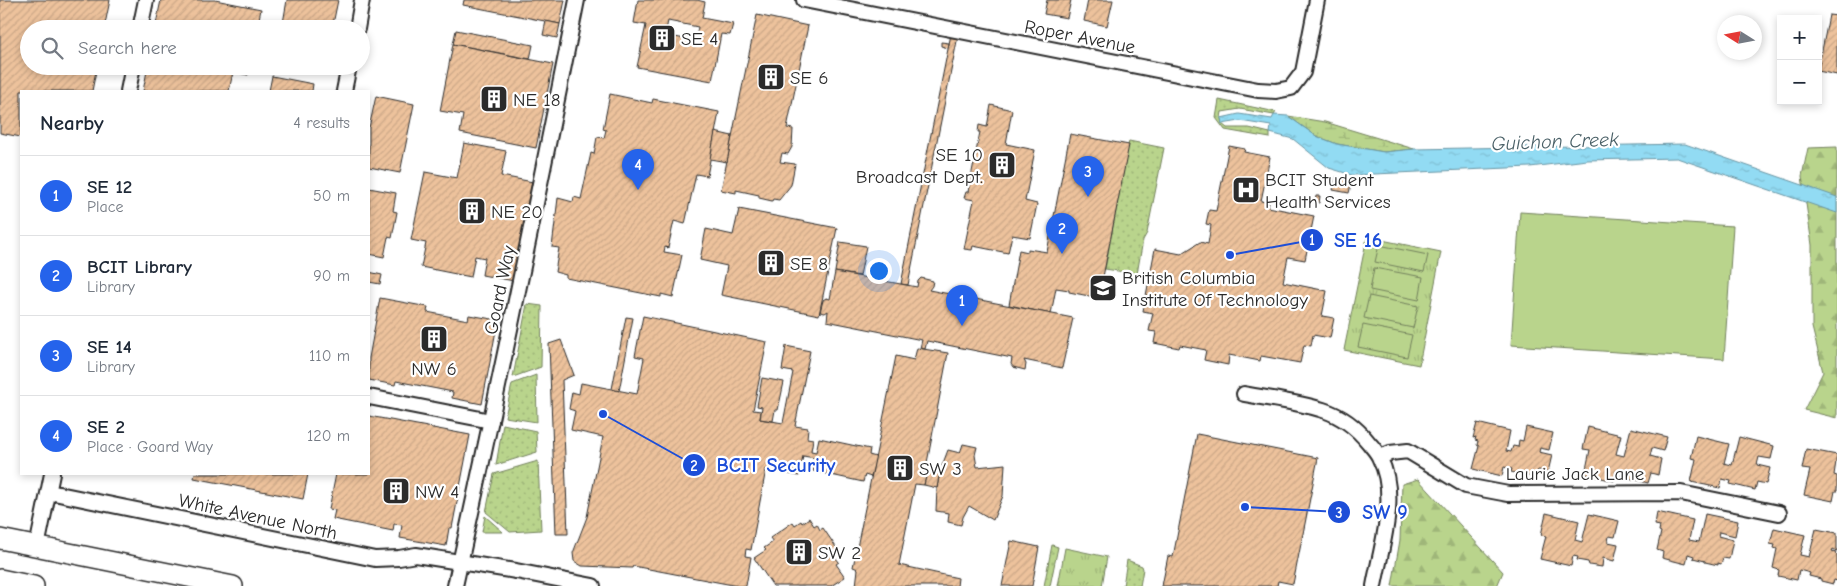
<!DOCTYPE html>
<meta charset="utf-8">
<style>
body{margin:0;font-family:"Comic Neue",sans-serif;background:#f2f2f3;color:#1f2937}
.controls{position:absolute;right:15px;top:15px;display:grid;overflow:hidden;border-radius:0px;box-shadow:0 2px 8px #0003}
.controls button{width:45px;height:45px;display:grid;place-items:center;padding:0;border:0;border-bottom:1px solid #e0e1e3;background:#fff;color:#1f2937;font:25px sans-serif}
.compass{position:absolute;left:1717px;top:15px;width:45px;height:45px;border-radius:50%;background:#fff;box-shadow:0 2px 8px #0003;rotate:281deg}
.you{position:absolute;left:878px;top:270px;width:18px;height:18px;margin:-12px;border:4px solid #fff;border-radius:50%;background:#1a73e8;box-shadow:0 0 0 8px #1a73e833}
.badge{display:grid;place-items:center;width:32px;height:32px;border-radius:50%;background:#2563eb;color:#fff;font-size:16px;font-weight:700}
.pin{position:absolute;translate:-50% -41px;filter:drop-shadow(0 1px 2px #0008)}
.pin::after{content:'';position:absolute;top:26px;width:18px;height:15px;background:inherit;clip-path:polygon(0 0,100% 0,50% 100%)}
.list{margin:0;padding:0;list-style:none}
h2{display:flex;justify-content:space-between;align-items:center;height:65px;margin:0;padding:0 20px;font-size:21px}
h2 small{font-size:16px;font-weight:400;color:#747a83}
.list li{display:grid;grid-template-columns:32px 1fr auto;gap:15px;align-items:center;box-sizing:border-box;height:80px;padding:0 20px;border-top:1px solid #e0e1e3}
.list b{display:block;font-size:19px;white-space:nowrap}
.list p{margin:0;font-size:16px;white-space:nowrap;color:#747a83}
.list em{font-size:16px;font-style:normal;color:#747a83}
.icon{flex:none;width:28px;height:28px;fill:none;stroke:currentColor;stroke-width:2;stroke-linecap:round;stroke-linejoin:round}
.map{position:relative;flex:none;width:1837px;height:586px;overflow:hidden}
.search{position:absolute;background:#fff;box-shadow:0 2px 8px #0003;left:20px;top:20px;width:350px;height:55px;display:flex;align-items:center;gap:12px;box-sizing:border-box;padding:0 18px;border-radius:28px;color:#747a83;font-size:19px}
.panel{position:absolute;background:#fff;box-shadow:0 2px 8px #0003;left:20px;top:90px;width:350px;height:385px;border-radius:0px}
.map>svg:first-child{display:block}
</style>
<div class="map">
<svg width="1837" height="586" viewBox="0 0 1837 586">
<defs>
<pattern id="grass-dots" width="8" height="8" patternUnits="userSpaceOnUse" patternTransform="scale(1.25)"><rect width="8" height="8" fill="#b9d48c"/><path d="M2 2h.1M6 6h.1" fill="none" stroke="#9fb679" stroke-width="1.8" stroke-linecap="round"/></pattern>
<pattern id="forest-firs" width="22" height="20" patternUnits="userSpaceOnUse" patternTransform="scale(1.25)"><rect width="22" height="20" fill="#b9d48c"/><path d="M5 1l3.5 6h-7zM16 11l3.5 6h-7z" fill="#9fb679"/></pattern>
<pattern id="wetland-marsh" width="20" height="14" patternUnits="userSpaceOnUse" patternTransform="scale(1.25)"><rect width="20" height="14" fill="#b9d48c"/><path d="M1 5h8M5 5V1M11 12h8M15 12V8" fill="none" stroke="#9fb679"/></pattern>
<pattern id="park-tufts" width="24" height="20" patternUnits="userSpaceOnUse" patternTransform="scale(1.25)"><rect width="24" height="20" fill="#b9d48c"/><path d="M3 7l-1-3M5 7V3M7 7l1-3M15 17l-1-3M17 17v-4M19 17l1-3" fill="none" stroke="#9fb679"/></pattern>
<pattern id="water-ripples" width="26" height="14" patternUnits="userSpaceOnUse" patternTransform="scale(1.25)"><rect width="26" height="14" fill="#92dbf3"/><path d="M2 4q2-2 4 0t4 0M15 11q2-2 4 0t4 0" fill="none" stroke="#7ebcd0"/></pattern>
<pattern id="building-hatch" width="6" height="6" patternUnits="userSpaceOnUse" patternTransform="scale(1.25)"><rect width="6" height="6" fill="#edc29c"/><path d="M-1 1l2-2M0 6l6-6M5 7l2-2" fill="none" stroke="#cba787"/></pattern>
</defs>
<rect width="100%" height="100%" fill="#fff"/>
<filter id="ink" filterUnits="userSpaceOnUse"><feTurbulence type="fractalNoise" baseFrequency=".02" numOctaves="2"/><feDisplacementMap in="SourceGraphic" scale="10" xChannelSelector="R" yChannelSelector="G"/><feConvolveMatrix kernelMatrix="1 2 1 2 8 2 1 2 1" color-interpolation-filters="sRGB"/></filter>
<g filter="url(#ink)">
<g fill="url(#grass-dots)" stroke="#72805c">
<path d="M1219,100L1276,112L1274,115L1240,109L1222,112L1221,118L1222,124L1227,128H1249L1270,133V138L1225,130L1216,118Z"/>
<path d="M1129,141L1164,148L1147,233L1143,240L1137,274L1105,269Z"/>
<path d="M527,304L542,306L541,367L513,377Z"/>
<path d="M536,375L537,422L505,417L512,384Z"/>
<path d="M503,424L536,431L537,452L496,465Z"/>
<path d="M538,461L541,530L510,532L486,512L494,474Z"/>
<path d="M485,516L503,532H482Z"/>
<path d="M1052,545L1058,547L1050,586H1044Z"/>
<path d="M1127,560L1142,566L1143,569L1140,586H1123Z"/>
</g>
<g fill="url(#forest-firs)" stroke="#72805c">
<path d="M1837,147V418L1804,410L1823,372L1812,327V245L1802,176L1808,148Z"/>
<path d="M1418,479L1503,572L1497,586H1392L1400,540L1402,484Z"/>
</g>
<path fill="url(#wetland-marsh)" stroke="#72805c" d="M1288,116L1325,122L1414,149L1384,152L1337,144L1316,136Z"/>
<g fill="url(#park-tufts)" stroke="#72805c">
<path d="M1367,237L1441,252L1419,365L1344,350Z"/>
<path d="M1065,548L1107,557L1102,586H1058Z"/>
</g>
<g fill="#b9d48c" stroke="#72805c">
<path d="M1520,212L1733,226L1724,359L1511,345Z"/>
<path d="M1379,245L1428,255L1424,272L1375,262Z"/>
<path d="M1374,268L1423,277L1419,300L1370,290Z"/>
<path d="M1369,296L1418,306L1413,328L1364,318Z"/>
<path d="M1363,325L1412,335L1407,357L1358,347Z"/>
</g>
<path fill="url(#water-ripples)" stroke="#6995a3" d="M1239,114L1272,119L1274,115L1288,116L1316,136L1337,144L1384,152L1414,149L1685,144L1837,197V213L1677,158L1587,160L1530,167L1352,175L1329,168L1293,139L1270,133L1271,126L1240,121L1222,124L1221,118Z"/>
<g fill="url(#building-hatch)" stroke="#2b2b2b" fill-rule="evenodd">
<path d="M0,0H110L104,29H29V66H97L92,91H21V137L0,133Z"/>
<path d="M161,0H215L261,9L257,29H155Z"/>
<path d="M287,0H338L332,29H282Z"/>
<path d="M464,0H565L560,24L463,5Z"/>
<path d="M638,0H697L705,2L702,18L733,24L730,35L721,34L712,81L637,67L646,25L634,23ZM668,21L698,27L695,41L665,35Z"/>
<path d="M1047,0H1071L1067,18L1044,14Z"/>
<path d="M1088,0H1113L1107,26L1084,21Z"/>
<path d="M757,15L808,26L787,128L793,129L792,147L788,154L782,153L780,162L795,164L791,185L779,200L773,199L772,201L759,198V195L736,190V193L721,190Z"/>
<path d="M1829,15L1837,16V75L1818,71Z"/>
<path d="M546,21L560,24L557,38L543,35Z"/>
<path d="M456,30L533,45L530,59L453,44Z"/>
<path d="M951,34L958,36L908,285L901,284Z"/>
<path d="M941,42L949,43L948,48L941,46Z"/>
<path d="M453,44L553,64L536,148L460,133L463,115L440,111Z"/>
<path d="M148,66H250L248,75L233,72L229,91H143Z"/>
<path d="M272,76L313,84L312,91H269Z"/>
<path d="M610,94L652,103L653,99L719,112L707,176L696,174L685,224L674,221L668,248L665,247L664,252L682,255L673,297L661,294V297L566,278V275L555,272L559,248L552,247L558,198L573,202L574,197L581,199L591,153L594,154L597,137L604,138L606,130L603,129Z"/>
<path d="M376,96L414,104L400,173L369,167V128Z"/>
<path d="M991,105L1012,110L1006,144L1035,150L1025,201L1037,204L1030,238L1012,235L1008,253L973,246L972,250L964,249L974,200L964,198L966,192H968L980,132H978L979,125L987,127Z"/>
<path d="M715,132L732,136L727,162L710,159Z"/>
<path d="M1070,134L1129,145L1102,282L1107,283L1104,299L1069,292V290L1056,288L1051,314L1009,305L1019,250L1028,252V249L1047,252Z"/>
<path d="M464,143L506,151L501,176L533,182L514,281L482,275L485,258L475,256L471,277L421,267L426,243L411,240L425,172L457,178Z"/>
<path d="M1229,146L1245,149L1244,152L1270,157L1261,201L1269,203L1268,207L1314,216L1305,260L1288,257L1283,282L1327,291L1322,316L1334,318L1330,338L1313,335L1311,346L1304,345L1300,363L1261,356L1260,361L1229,355L1228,365L1204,360L1206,350L1180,345L1179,348L1154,343L1156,332L1149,331L1153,313L1143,311L1155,249L1181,254L1200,242L1208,244L1211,225L1206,224L1209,210L1216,211Z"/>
<path d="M1336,177L1352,180L1349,193L1333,190Z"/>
<path d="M369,188L396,193L393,211L397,212L392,238L388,237L384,257L369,254Z"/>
<path d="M1316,196H1320L1319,203L1315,202Z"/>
<path d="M739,209L837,228L819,315L721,295L727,266L700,260L706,229L733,235Z"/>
<path d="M840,242L866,246L860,276L835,272Z"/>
<path d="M369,272L382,275L380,284L369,282Z"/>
<path d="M835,272L917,287L918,281L921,278L933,281L932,286L929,290L1073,318L1062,368L1024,360L1026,364L1025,370L1013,367L1011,364L1012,358L927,341L925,349L920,348L922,340L827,321L828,311L825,313L820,312L823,300L826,298L830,299Z"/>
<path d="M380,298L428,307L427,312L468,320L469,315L498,320L482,404L452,398L453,392L396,381L395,385L369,380V358Z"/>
<path d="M643,316L767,342L753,410L761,411L760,419L783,423L793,372L782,370L786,346L810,351L795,426L808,428L807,438L813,439L811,451L816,452L819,438L870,449L869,455L876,457L871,477L865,475L863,482L813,471L815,458L803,456L799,476L766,469L751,550L746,549L745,556L751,557L746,586H738L633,566L632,568L582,566L574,561L573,553L587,517L603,437L571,430L575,411L569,409L572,392L579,394L581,383L637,394L644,358L635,356Z"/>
<path d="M626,317L633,318L619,391L612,389Z"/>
<path d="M561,340L574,375L562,380L568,534H556L549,344Z"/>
<path d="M917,348L948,353L926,468L928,469L924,485L915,484L899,565L958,578L957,586H856L858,569L853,567L896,356L914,360Z"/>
<path d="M762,378L784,382L778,410H775L773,421L760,419L762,407L757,406Z"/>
<path d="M369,416L470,435L452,528H449L446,546L400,538L402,525L394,524L393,531L333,519L335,510L329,509L336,474H369Z"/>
<path d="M1477,423L1510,431L1506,451L1511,452L1513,446L1518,447L1519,440L1523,441L1526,427L1553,433L1549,450L1540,448L1539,452L1552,455L1548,472L1538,470L1536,478L1511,472L1512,469L1504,467L1502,476L1473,469L1479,446L1477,445L1478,441L1475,440L1476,437L1473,438Z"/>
<path d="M1588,427L1621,435L1616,454L1624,456L1631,428L1667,437L1663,451L1652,448L1650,456L1661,459L1658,475L1651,473L1648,483L1621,476L1622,472L1616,471L1614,481L1585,474L1590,450L1583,449Z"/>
<path d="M1197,434L1318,458L1293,584L1278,581L1277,586H1162L1168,556L1173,557Z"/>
<path d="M1696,436L1729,444L1724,463L1732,465L1739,437L1774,446L1771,459L1759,457L1757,465L1770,468L1766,484L1757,482L1755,490L1730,484L1731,481L1722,479L1720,488L1691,482L1696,459L1691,458Z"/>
<path d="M963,444L977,447L975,455L977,467L1005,464L1003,496L993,520L969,506L963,517L961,525L948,522L949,513L936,511L937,488L940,471L948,450L960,453Z"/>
<path d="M1806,449L1837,455L1834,475L1837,476V491H1835L1833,501L1804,495L1810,470L1802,469Z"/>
<path d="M928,469L940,471L937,488L924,485Z"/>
<path d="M195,474H308L303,499L194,478Z"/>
<path d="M1657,512L1693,520L1689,540L1699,542L1705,514L1738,521L1735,536L1719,532L1718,536L1733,540L1729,559L1723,558L1721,564L1718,563V565L1705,562V561L1693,558L1694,556L1688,554L1686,564L1662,558L1663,552L1657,550L1661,532L1659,531L1660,526L1655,525Z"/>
<path d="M1546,513L1579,521L1575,540L1582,542L1589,514L1619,521L1615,537L1609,536L1608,542L1618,544L1614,561L1603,558L1602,567L1589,565L1588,562L1577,560L1578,557L1573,556L1571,566L1540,559L1546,536L1541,535Z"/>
<path d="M809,518L814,526L817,524L820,530L823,528L838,550L833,554L839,562L836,564L845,577L831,586H773L754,558L766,550L764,548L773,542L770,538L793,522L795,525L801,521L802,523Z"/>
<path d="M1774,528L1805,535L1800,555L1809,557L1816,529L1837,533V551L1833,549L1832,551L1836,552L1835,554L1837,555V581L1834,580L1833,584L1821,581V579L1809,576L1810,573L1799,570L1797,580L1778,576L1779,570L1773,568L1777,549L1774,548L1775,545L1770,544Z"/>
<path d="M1011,541L1039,547L1032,586H1002Z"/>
</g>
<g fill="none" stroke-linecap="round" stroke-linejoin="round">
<defs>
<g id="street">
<path d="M804,0L1258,90L1276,91L1291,88L1303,72L1317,0"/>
<path d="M140,29L146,0"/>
<path d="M357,29L362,0"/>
<path d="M128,91L133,66"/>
<path d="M344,91L349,66"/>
<path d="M1244,394C1270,399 1298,402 1323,410C1342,416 1357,428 1369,443C1373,448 1378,453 1380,459C1399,496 1381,547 1374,586"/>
<path d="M369,397L491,421"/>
<path d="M1380,457L1390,453L1408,451L1466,486L1508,494L1681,493L1779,513"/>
<path d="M49,492L375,559L399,558L416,555L516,571L593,586"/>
<path d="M37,547L52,474"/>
<path d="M455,586C498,391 538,196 577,0"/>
</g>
<g id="secondary">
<path d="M0,539L233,586"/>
<path d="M0,579L34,586"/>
</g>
</defs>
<use href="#street" stroke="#2b2b2b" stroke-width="18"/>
<use href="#secondary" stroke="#2b2b2b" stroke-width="22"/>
<use href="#street" stroke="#fff" stroke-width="14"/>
<use href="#secondary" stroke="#fff" stroke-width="19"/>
</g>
</g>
<defs>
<symbol id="building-square" viewBox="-11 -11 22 22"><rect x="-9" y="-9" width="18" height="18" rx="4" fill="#2b2b2b" stroke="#fff"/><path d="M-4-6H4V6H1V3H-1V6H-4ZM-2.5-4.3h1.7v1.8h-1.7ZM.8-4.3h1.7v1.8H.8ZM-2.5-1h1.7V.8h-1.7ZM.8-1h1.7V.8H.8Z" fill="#fff"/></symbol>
<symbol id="hospital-square" viewBox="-11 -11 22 22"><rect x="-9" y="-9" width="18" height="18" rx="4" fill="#2b2b2b" stroke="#fff"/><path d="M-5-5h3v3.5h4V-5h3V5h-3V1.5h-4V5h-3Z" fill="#fff"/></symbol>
<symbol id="university-square" viewBox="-11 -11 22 22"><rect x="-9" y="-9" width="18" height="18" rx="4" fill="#2b2b2b" stroke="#fff"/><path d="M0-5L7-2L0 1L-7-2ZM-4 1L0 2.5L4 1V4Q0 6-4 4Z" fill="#fff"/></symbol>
</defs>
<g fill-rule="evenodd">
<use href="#building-square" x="646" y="22" width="32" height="32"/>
<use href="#building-square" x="755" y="61" width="32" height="32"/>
<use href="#building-square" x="478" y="83" width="32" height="32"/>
<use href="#building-square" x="986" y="149" width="32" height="32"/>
<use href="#hospital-square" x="1230" y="174" width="32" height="32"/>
<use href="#building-square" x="456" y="195" width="32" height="32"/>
<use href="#building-square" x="755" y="247" width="32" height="32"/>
<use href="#university-square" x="1087" y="272" width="32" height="32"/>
<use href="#building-square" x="418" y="323" width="32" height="32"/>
<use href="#building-square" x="884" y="452" width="32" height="32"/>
<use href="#building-square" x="380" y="475" width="32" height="32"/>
<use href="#building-square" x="783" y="536" width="32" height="32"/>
</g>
<g text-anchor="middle" stroke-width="4.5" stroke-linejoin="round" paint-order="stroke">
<g font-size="19" fill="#2b2b2b" stroke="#fff">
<text transform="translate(1080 36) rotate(11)" y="7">Roper Avenue</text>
<text transform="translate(499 290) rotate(-78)" y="7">Goard Way</text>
<text x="1575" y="480">Laurie Jack Lane</text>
<text transform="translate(258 516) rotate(12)" y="7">White Avenue North</text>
</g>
<g font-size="19" fill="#2b2b2b" stroke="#fff" text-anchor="start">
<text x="681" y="45">SE 4</text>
<text x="790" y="84">SE 6</text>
<text x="513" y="106">NE 18</text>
<text x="983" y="161" text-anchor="end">SE 10<tspan x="983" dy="22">Broadcast Dept.</tspan></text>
<text x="1265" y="186">BCIT Student<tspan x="1265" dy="22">Health Services</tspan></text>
<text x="491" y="218">NE 20</text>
<text x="790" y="270">SE 8</text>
<text x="1122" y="284">British Columbia<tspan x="1122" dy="22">Institute Of Technology</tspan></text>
<text x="434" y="375" text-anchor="middle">NW 6</text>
<text x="919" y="475">SW 3</text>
<text x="415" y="498">NW 4</text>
<text x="818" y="559">SW 2</text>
</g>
<g font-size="20" font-style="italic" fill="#4a6067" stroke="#fff">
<text transform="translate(1555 141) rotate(-2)" y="7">Guichon Creek</text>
</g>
</g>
<path fill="none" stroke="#1d4ed8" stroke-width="2" d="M1230 255L1312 240M603 414L694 465M1245 507L1339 512"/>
<g fill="#1d4ed8" stroke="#fff" stroke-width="2">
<circle cx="1230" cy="255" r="5"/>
<circle cx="603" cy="414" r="5"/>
<circle cx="1245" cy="507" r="5"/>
<circle cx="1312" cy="240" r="12"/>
<circle cx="694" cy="465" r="12"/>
<circle cx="1339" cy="512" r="12"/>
</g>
<g font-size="15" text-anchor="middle" font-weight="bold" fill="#fff">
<text x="1312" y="245">1</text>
<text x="694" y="471">2</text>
<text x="1339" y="518">3</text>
</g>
<g font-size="20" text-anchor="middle" font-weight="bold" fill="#1d4ed8" stroke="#fff" stroke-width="4.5" stroke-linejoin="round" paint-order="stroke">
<text x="1358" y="247">SE 16</text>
<text x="776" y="472">BCIT Security</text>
<text x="1385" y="519">SW 9</text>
</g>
</svg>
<div class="controls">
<button>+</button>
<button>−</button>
</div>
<svg class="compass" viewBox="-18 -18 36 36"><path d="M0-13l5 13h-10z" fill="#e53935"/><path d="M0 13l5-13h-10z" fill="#747a83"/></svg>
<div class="you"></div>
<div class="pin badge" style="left:962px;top:326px">1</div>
<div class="pin badge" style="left:1062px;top:254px">2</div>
<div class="pin badge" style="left:1088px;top:197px">3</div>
<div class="pin badge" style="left:638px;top:190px">4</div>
<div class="search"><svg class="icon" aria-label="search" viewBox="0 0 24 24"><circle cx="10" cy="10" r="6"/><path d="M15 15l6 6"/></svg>Search here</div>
<section class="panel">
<h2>Nearby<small>4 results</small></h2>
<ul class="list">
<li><span class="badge">1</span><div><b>SE 12</b><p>Place</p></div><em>50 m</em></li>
<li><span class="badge">2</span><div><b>BCIT Library</b><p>Library</p></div><em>90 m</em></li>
<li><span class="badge">3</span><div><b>SE 14</b><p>Library</p></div><em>110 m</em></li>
<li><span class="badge">4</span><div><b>SE 2</b><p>Place · Goard Way</p></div><em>120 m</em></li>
</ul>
</section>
</div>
